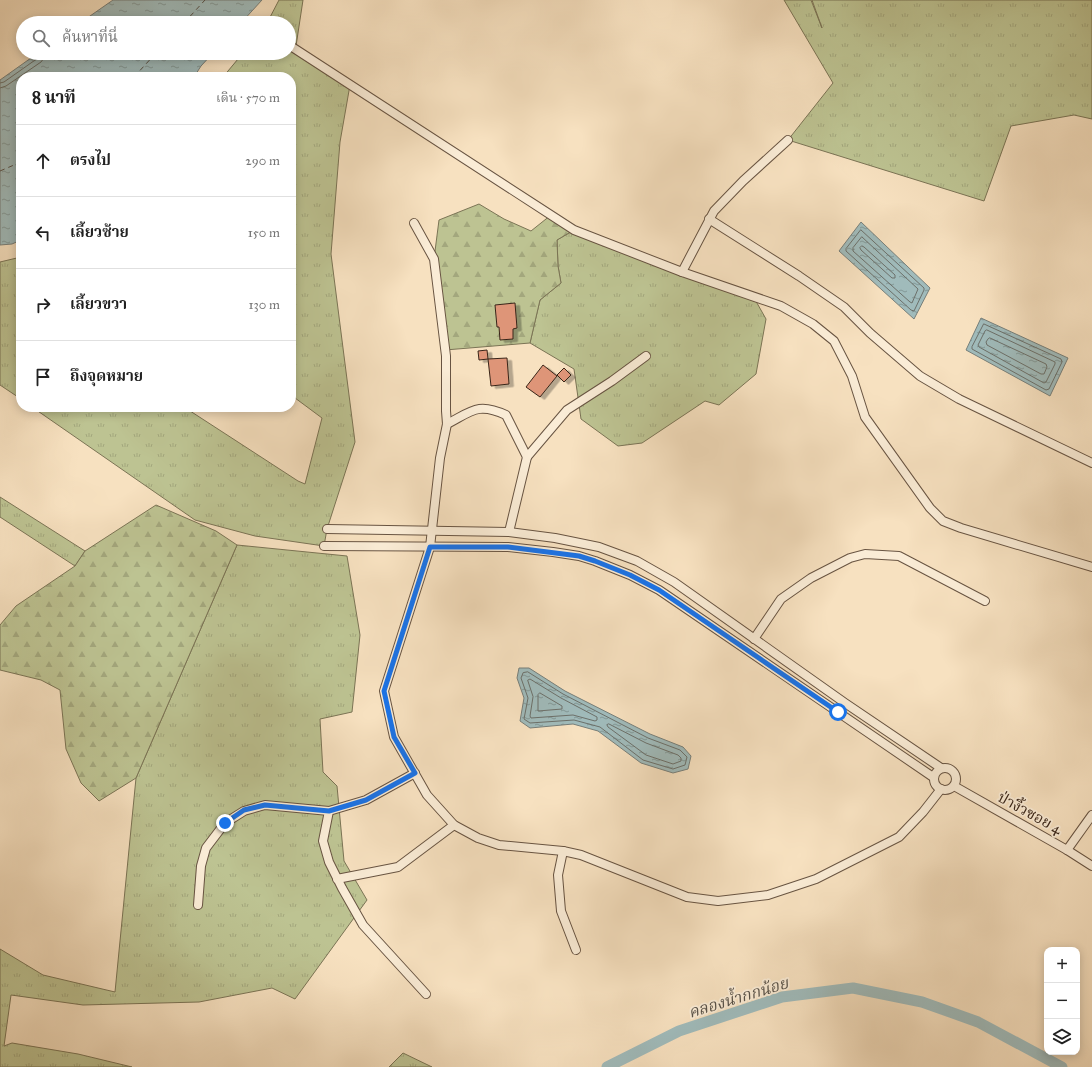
<!DOCTYPE html>
<html lang="th">
<meta charset="utf-8">
<style>
body{margin:0;font-family:"IM FELL Great Primer","Noto Serif Thai",serif;background:#f2f2f2;color:#222}
.controls{position:absolute;right:12px;bottom:12px;display:grid;overflow:hidden;border-radius:8px;box-shadow:0 2px 10px #0003}
.controls button{width:36px;height:36px;display:grid;place-items:center;padding:0;border:0;border-bottom:1px solid #e0e0e0;background:#fff;color:#222;font:20px sans-serif}
.stop{position:absolute;width:12px;height:12px;margin:-9px;border:3px solid #1a73e8;border-radius:50%;background:#fff}
.stop.end{background:#1a73e8;border-color:#fff;box-shadow:0 1px 4px #0008}
.list{margin:0;padding:0;list-style:none}
h2{display:flex;justify-content:space-between;align-items:center;height:52px;margin:0;padding:0 16px;font-size:17px}
h2 small{font-size:13px;font-weight:400;color:#767676}
.list li{display:grid;grid-template-columns:26px 1fr auto;gap:12px;align-items:center;box-sizing:border-box;height:72px;padding:0 16px;border-top:1px solid #e0e0e0}
.list b{display:block;font-size:15px;white-space:nowrap}
.list em{font-size:13px;font-style:normal;color:#767676}
.icon{flex:none;width:22px;height:22px;fill:none;stroke:currentColor;stroke-width:2;stroke-linecap:round;stroke-linejoin:round}
.map{position:relative;flex:none;width:1092px;height:1067px;overflow:hidden}
.search{position:absolute;background:#fff;box-shadow:0 2px 10px #0003;left:16px;top:16px;width:280px;height:44px;display:flex;align-items:center;gap:10px;box-sizing:border-box;padding:0 14px;border-radius:22px;color:#767676;font-size:15px}
.panel{position:absolute;background:#fff;box-shadow:0 2px 10px #0003;left:16px;top:72px;width:280px;height:340px;border-radius:16px}
.map>svg:first-child{display:block}
</style>
<div class="map">
<svg width="1092" height="1067" viewBox="0 0 1092 1067">
<defs>
<pattern id="grass-tufts" width="24" height="20" patternUnits="userSpaceOnUse"><rect width="24" height="20" fill="#bdc392"/><path d="M3 7l-1-3M5 7V3M7 7l1-3M15 17l-1-3M17 17v-4M19 17l1-3" fill="none" stroke="#a3a77d"/></pattern>
<pattern id="forest-firs" width="22" height="20" patternUnits="userSpaceOnUse"><rect width="22" height="20" fill="#bdc392"/><path d="M5 1l3.5 6h-7zM16 11l3.5 6h-7z" fill="#a3a77d"/></pattern>
<pattern id="water-ripples" width="26" height="14" patternUnits="userSpaceOnUse"><rect width="26" height="14" fill="#a0bbbb"/><path d="M2 4q2-2 4 0t4 0M15 11q2-2 4 0t4 0" fill="none" stroke="#839897"/></pattern>
<filter id="shadow"><feDropShadow dx="4.5" dy="2.5" stdDeviation="0" flood-color="#0004"/></filter>
</defs>
<rect width="100%" height="100%" fill="#f7e1c0"/>
<filter id="stains"><feTurbulence type="fractalNoise" baseFrequency=".005" numOctaves="4"/><feColorMatrix values="0 0 0 0 .2 0 0 0 0 .09 0 0 0 0 .02 0 0 0 .5 -.17"/></filter>
<radialGradient id="worn" r=".72"><stop offset=".6" stop-color="#630" stop-opacity="0"/><stop offset="1" stop-color="#630" stop-opacity=".3"/></radialGradient>
<g fill="url(#grass-tufts)" stroke="#7b7455">
<path d="M279,0H303L296,46L289,42V23H267Z"/>
<path d="M784,0H811L822,28L812,0H1092V119L1074,115L1011,126L984,201L788,140L833,83Z"/>
<path d="M289,45L350,85L340,142L331,254L355,442L327,529L324,546L255,536L195,520L32,407H184L298,481L305,484L322,418L291,395V77H223L243,53H289Z"/>
<path d="M574,230L753,296L766,319L756,374L719,405L705,401L642,443L618,446L581,419L574,369L530,343L540,300L561,283L558,266L557,240Z"/>
<path d="M21,257V399L0,385V262Z"/>
<path d="M0,497L85,551L75,566L0,517Z"/>
<path d="M237,545L347,556L360,635L352,712L320,719L323,772L337,786L344,861L367,900L295,999L272,988L199,1002L83,1005L11,995L4,1046L12,1043L78,1054L132,1067H0V949L43,975L115,992L136,778Z"/>
<path d="M403,1053L432,1067H389Z"/>
</g>
<g fill="url(#forest-firs)" stroke="#7b7455">
<path d="M479,204L504,219L531,231L551,215L574,230L557,240L558,266L561,283L540,300L530,343L445,350L434,259L439,220Z"/>
<path d="M156,505L216,531L237,545L136,778L99,801L81,783L66,749L60,690L41,680L0,670V625L16,606L75,566L85,551Z"/>
</g>
<g fill="url(#water-ripples)" stroke="#777f7a">
<path d="M113,0H262L241,23H80Z"/>
<path d="M38,53H213L201,66L194,77H21V240L12,244L0,245V80Z"/>
<path d="M861,222L930,288L914,319L839,251Z"/>
<path d="M981,318L1068,358L1050,396L966,350Z"/>
<path d="M519,668H529L565,691L650,734L683,747L691,756L688,769L673,773L641,763L598,731L573,724L530,728L520,721L524,698L517,678Z"/>
</g>
<g fill="none" stroke-linecap="round" stroke-linejoin="round">
<g stroke="#6c706a" stroke-width="1">
<path d="M0,83L4,82L38,58L40,53"/>
<path d="M0,88L6,86L41,62L44,58L45,53"/>
<path d="M861,230L924,288V290L914,311L911,310L846,251V249Z"/>
<path d="M862,237L918,289L912,303L910,302L853,251V248Z"/>
<path d="M862,246L864,247L895,275V278H892L861,250L860,248Z"/>
<path d="M984,324L1061,359L1062,362L1049,389L1046,390L972,349V347Z"/>
<path d="M987,330L1055,362V364L1046,382L1044,383L979,347L978,345L985,331Z"/>
<path d="M990,338L1046,364L1047,367L1044,374H1041L987,345L986,342L988,339Z"/>
<path d="M528,672L563,694L648,738L680,750L687,757L685,765L673,769L643,760L600,727L574,720L530,723L524,719L528,698L521,678L523,673Z"/>
<path d="M528,680L530,679L561,698L597,717V720L595,721L573,715L531,718L530,716L533,697Z"/>
<path d="M540,693L562,706V709L538,711V695Z"/>
<path d="M609,724L646,743L678,755L681,758V761L673,764L646,755L608,727L607,725Z"/>
</g>
<path stroke="#a0bbbb" stroke-width="11" d="M607,1067L679,1031L782,997L853,988L922,1002L978,1022L1062,1067"/>
<g stroke="#585249" stroke-width="1" stroke-dasharray="5 4" stroke-linecap="butt">
<path d="M184,23L205,0"/>
<path d="M134,77L156,53"/>
<path d="M0,171L21,162"/>
</g>
</g>
<g fill="#de9578" stroke="#392518" filter="url(#shadow)">
<path d="M515,303L517,328L513,329V339L500,340L499,327H497L495,305Z"/>
<path d="M487,350L488,359L479,360L478,351Z"/>
<path d="M507,358L509,384L491,386L488,359Z"/>
<path d="M543,365L557,376L540,397L526,387Z"/>
<path d="M564,368L571,375L564,382L557,375Z"/>
</g>
<g fill="none" stroke-linecap="round" stroke-linejoin="round">
<defs>
<g id="minor">
<path d="M289,45L574,230L682,272L781,306L813,324L834,341L852,376L865,417L930,508L943,521L961,528L1092,567"/>
<path d="M709,219L799,276L844,307L870,333L920,376L959,399L1092,463"/>
<path d="M414,223L434,259L446,356V411L447,424L440,458L430,547L384,691L394,737L427,795L454,825L478,838L499,845L563,851L581,855L687,897L718,901L768,895L816,879L899,837L923,812L941,789"/>
<path d="M682,272L714,211L743,181L788,140"/>
<path d="M447,424C472,411 478,402 506,415L527,457L509,532"/>
<path d="M527,457L567,410L612,381L646,356"/>
<path d="M327,529L509,532L555,538L599,547L637,561L674,582L845,703L941,768"/>
<path d="M324,546L508,547L553,552L579,556L595,561L630,575L659,590L933,777"/>
<path d="M754,639L781,599L811,578L850,558L865,554L899,556L985,601"/>
<circle cx="945" cy="779" r="11"/>
<path d="M954,786L1067,850L1092,866"/>
<path d="M329,811L323,841L329,862L342,888L363,925L426,994"/>
<path d="M1067,850L1092,815"/>
<path d="M563,851L558,875L561,911L576,950"/>
<path d="M337,879L398,867L454,825"/>
<path d="M198,905L201,866L206,848L225,823L244,811L265,805L329,811L366,800L415,773"/>
</g>
</defs>
<use href="#minor" stroke="#685442" stroke-width="10"/>
<use href="#minor" stroke="#faecd6" stroke-width="8"/>
</g>
<g fill="none" stroke-linecap="round" stroke-linejoin="round">
<path stroke="#1a73e8" stroke-width="5" d="M225,823L244,810L265,805L329,811L366,800L415,773L394,737L384,691L430,547H508L579,556L595,561L630,575L659,590L838,712"/>
</g>
<g text-anchor="middle" stroke-width="3.5" stroke-linejoin="round" paint-order="stroke">
<g font-size="15" fill="#392518" stroke="#faecd6">
<text transform="translate(1030 813) rotate(29)" y="5">ป่างิ้วซอย 4</text>
</g>
<g font-size="16" font-style="italic" fill="#585249" stroke="#faecd6">
<text transform="translate(738 997) rotate(-17)" y="6">คลองน้ำกกน้อย</text>
</g>
</g>
<rect width="100%" height="100%" filter="url(#stains)"/>
<rect width="100%" height="100%" fill="url(#worn)"/>
</svg>
<div class="controls">
<button>+</button>
<button>−</button>
<button><svg class="icon" aria-label="layers" viewBox="0 0 24 24"><path d="M12 4l9 5-9 5-9-5zM3 14l9 5 9-5"/></svg></button>
</div>
<div class="stop" style="left:838px;top:712px"></div>
<div class="stop end" style="left:225px;top:823px"></div>
<div class="search"><svg class="icon" aria-label="search" viewBox="0 0 24 24"><circle cx="10" cy="10" r="6"/><path d="M15 15l6 6"/></svg>ค้นหาที่นี่</div>
<section class="panel">
<h2>8 นาที<small>เดิน · 570 m</small></h2>
<ul class="list">
<li><svg class="icon" aria-label="ahead" viewBox="0 0 24 24"><path d="M12 20V5M6 11l6-6 6 6"/></svg><div><b>ตรงไป</b></div><em>290 m</em></li>
<li><svg class="icon" aria-label="left" viewBox="0 0 24 24"><path d="M17 20v-9H6M10 6l-5 5 5 5"/></svg><div><b>เลี้ยวซ้าย</b></div><em>150 m</em></li>
<li><svg class="icon" aria-label="right" viewBox="0 0 24 24"><path d="M7 20v-9h11M14 6l5 5-5 5"/></svg><div><b>เลี้ยวขวา</b></div><em>130 m</em></li>
<li><svg class="icon" aria-label="arrive" viewBox="0 0 24 24"><path d="M6 21V4h12l-3 4 3 4H6"/></svg><div><b>ถึงจุดหมาย</b></div></li>
</ul>
</section>
</div>
